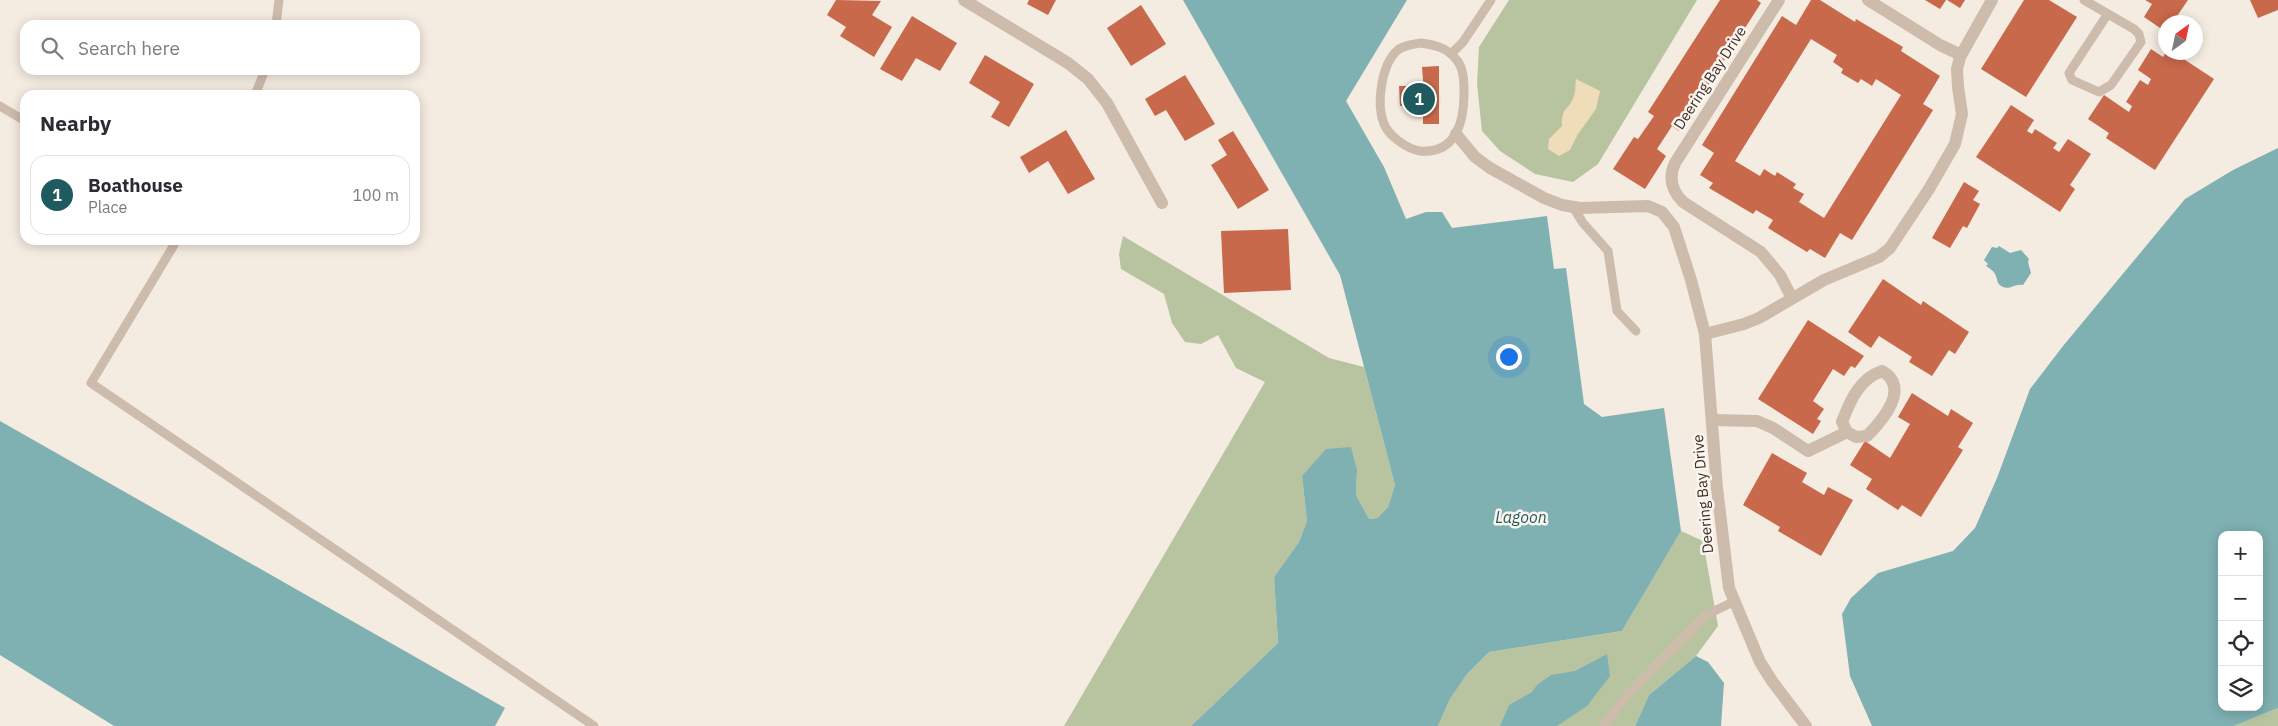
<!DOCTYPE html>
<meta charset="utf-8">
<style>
body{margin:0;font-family:"IBM Plex Sans",sans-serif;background:#f2f2f3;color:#2b2b33}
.controls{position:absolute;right:15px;bottom:15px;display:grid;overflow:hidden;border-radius:10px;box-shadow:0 2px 12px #0003}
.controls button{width:45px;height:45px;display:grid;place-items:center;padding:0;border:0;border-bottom:1px solid #e1e1e2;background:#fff;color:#2b2b33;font:25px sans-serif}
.compass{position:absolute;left:2158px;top:15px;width:45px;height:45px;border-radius:50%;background:#fff;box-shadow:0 2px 12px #0003;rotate:33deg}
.you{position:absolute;left:1508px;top:356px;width:18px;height:18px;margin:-12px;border:4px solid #fff;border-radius:50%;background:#1a73e8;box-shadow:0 0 0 8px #1a73e833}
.badge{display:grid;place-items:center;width:32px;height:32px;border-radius:50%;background:#1f5a5e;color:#fff;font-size:16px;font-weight:700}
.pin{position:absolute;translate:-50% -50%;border:2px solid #fff;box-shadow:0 1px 5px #0006}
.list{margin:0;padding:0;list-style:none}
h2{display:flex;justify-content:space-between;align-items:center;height:65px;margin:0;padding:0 20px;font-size:21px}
h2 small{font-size:16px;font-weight:400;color:#7c7c81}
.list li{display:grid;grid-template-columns:32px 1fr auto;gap:15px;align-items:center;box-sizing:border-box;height:80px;margin:0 10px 10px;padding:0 10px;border:1px solid #e1e1e2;border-radius:15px}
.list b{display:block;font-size:19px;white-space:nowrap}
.list p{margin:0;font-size:16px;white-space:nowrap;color:#7c7c81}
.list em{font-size:16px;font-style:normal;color:#7c7c81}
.icon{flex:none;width:28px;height:28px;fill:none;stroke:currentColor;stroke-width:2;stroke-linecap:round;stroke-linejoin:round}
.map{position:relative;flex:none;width:2278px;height:726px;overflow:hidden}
.search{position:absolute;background:#fff;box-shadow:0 2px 12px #0003;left:20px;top:20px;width:400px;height:55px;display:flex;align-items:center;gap:12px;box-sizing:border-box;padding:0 18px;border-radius:15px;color:#7c7c81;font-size:19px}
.panel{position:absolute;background:#fff;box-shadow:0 2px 12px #0003;left:20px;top:90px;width:400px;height:155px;border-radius:15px}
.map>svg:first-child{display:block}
</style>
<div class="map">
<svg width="2278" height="726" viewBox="0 0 2278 726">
<rect width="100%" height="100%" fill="#f4ebe1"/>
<g fill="#b8c4a0">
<path d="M1509,0H1697L1598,164L1573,182L1535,174L1500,151L1482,131L1477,84L1479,47Z"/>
<path d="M1123,236L1329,358L1364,367L1395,485L1388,507L1377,518L1369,519L1356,495L1357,470L1302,476L1307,521L1299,542L1274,577L1278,643L1191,726H1064L1265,382L1236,368L1218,335L1201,344L1185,342L1172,323L1164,294L1121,269L1119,254Z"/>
<path d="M1681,531L1703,541L1718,626L1696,656L1649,695L1635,726H1438L1450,699L1467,674L1489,652L1622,631Z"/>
<path d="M2278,708V726H2234Z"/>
</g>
<path fill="#efdcb8" d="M1576,79L1600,91L1596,109L1578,134L1570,150L1559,156L1548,149L1549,139L1562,126C1561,106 1569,111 1574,96C1576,91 1575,84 1576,79Z"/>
<g fill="#7fb0b2" fill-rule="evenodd">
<path d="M1183,0H1407L1346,101L1384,167L1406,219L1426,212H1442L1452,228L1547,216L1554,269L1566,268L1584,404L1602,417L1664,408L1681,531L1622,631L1489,652L1467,674L1450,699L1438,726H1191L1278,643L1274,577L1299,542L1307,521L1302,476L1326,449L1351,447L1357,470L1356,495L1369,519L1377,518L1388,507L1395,485L1340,275Z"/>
<path d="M2278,148V708L2234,726H1872L1850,676L1842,614L1851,598L1878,573L1953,551L1975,528L1997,478L2030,389L2063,346L2185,199L2233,170ZM2222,535H2259V707H2222Z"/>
<path d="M1999,246L2010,253L2021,250L2029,259L2028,262L2031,273L2023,285C2015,283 2010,290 2003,287C1996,284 1998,279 1995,274C1994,271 1989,268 1986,266L1988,264L1984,260L1992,247L1997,248Z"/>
<path d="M0,421L505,708L495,726H114L0,655Z"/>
<path d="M1607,654L1610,676L1587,706L1557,726H1500L1509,705L1532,692L1537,685L1551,675L1575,671Z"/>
<path d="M1696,656L1708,662L1724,683L1721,726H1635L1649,695Z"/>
</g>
<g fill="#c8694b" fill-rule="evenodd">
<path d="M836,0L881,1L872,15L892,27L874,57L840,36L846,27L827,15Z"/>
<path d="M1029,0H1056L1048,15L1027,4Z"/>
<path d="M1720,0H1757L1761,3L1679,131L1672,126L1657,149L1666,156L1645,189L1613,169L1634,137L1638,139L1654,116L1648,112Z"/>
<path d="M1811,0H1820L1855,22L1856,19L1903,47L1901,51L1940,76L1923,104L1933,110L1852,240L1840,233L1825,258L1810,249L1807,252L1768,228L1773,220L1756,210L1753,214L1709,188L1713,183L1700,175L1714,153L1702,145L1782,16L1796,25ZM1811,39L1837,55L1833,62L1843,69L1841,73L1858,83L1861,79L1872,86L1876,79L1901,95L1824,218L1799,202L1804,194L1793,188L1796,184L1777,172L1775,176L1764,169L1760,176L1735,161Z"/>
<path d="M1925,0H1946L1940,9Z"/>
<path d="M1947,0H1965L1960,8Z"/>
<path d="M2024,0H2049L2077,17L2026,97L1981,69Z"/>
<path d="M2145,0H2188L2173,22H2166V32L2144,17L2152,4Z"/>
<path d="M2250,0H2278V10L2258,18Z"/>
<path d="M1141,5L1166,44L1131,66L1107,28Z"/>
<path d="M912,16L957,43L940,71L916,58L902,81L880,69Z"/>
<path d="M2151,49L2163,57L2166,52H2173L2214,79L2155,170L2106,138L2109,133L2088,119L2104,95L2129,112L2132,106L2126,102L2140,80L2148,85L2151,79L2138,70Z"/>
<path d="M985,55L1034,84L1009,127L991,117L1000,102L969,83Z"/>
<path d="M1439,66V124H1423V105L1400,106L1399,86H1417V93H1424L1422,67Z"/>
<path d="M1185,75L1215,124L1185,141L1166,110L1155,116L1145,99Z"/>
<path d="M2011,105L2034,120L2027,131L2032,134L2035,129L2057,143L2053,148L2059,152L2068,139L2091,154L2070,185L2075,189L2060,212L1976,157Z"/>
<path d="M1066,130L1095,179L1068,194L1048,161L1029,173L1020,157Z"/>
<path d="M1233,131L1269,190L1238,209L1211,165L1227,155L1218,140Z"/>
<path d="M1964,182L1979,191L1973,200L1980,204L1967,228L1963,226L1950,248L1932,238Z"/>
<path d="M1288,229L1291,290L1224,293L1221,231Z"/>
<path d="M1883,279L1921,305L1923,301L1969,332L1955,354L1949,350L1932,376L1909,362L1912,357L1879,336L1871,348L1848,332Z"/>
<path d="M1808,320L1864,356L1855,368L1851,366L1844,376L1833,369L1813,401L1824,409L1817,419L1821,421L1813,434L1758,399Z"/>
<path d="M1912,393L1948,416L1951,409L1973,423L1958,447L1963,450L1921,517L1902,505L1898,510L1866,489L1872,479L1850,465L1865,441L1890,458L1910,424L1898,417Z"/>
<path d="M1772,453L1807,473L1802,482L1824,495L1828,487L1853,500L1821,556L1778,531L1780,527L1743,505Z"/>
</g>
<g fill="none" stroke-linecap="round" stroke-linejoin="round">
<g stroke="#cdbbac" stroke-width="9">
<path d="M2084,0L2134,29L2139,34L2141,42L2111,85L2099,92L2072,80L2069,73L2107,15"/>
<path d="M276,25L279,0"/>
<path d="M1421,43C1434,45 1446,47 1455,58C1464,67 1464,81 1464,94C1464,122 1456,154 1420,151C1407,149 1389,136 1384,124C1376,104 1381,63 1399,49C1406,45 1413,44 1421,43Z"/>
<path d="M1451,54L1463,42L1491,0"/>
<path d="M255,95L265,70"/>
<path d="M0,106L25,121"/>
<path d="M1573,207L1583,223L1608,251L1617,311L1636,331"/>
<path d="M177,240L91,383L594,726"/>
<path d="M1604,726L1626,696L1706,615L1733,602"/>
</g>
<g stroke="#cdbbac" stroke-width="12">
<path d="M964,0L1068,63L1088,79L1107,103L1162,203"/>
<path d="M1779,0L1675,163C1668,178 1672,191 1683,202L1761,252L1780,275L1792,298"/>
<path d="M1868,0L1940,45L1961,55"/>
<path d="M1456,134L1475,157L1490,168L1544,198L1562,205L1580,208L1648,206L1662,212L1674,227L1691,280L1705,334L1717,488L1729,588L1760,662L1772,681L1806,726"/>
<path d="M1705,334L1744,324L1759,318L1824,280L1879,257L1890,248L1929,189L1955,144L1962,114L1958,87L1957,69L1960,57L1992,0"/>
<path d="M1713,420L1757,421L1773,428L1808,451L1847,432L1856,437L1867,436C1883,420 1911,387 1882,371C1859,379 1850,401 1842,422L1847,432"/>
</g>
</g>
<g text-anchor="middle" stroke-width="5" stroke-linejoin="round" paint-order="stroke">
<g font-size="15" fill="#3b302b" stroke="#fbf5ee">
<text transform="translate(1710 78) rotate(-57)" y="5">Deering Bay Drive</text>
<text transform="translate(1703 494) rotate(-95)" y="5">Deering Bay Drive</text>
</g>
<g font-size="16" font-style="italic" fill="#1f5a5e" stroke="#fbf5ee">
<text x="1521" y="523">Lagoon</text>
</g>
</g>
</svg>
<div class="controls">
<button>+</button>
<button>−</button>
<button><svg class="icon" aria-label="locate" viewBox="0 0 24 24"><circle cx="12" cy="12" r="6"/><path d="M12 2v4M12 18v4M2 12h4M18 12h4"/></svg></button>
<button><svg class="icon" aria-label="layers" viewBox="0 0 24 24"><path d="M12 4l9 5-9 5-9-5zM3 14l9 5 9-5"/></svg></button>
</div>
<svg class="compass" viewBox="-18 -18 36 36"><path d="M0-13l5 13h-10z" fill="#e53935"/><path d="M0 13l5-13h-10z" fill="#7c7c81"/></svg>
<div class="you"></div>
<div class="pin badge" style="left:1419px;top:99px">1</div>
<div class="search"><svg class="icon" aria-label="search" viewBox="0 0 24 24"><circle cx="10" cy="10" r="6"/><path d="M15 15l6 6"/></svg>Search here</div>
<section class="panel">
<h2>Nearby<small></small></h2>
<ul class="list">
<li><span class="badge">1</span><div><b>Boathouse</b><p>Place</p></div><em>100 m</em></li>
</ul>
</section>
</div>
